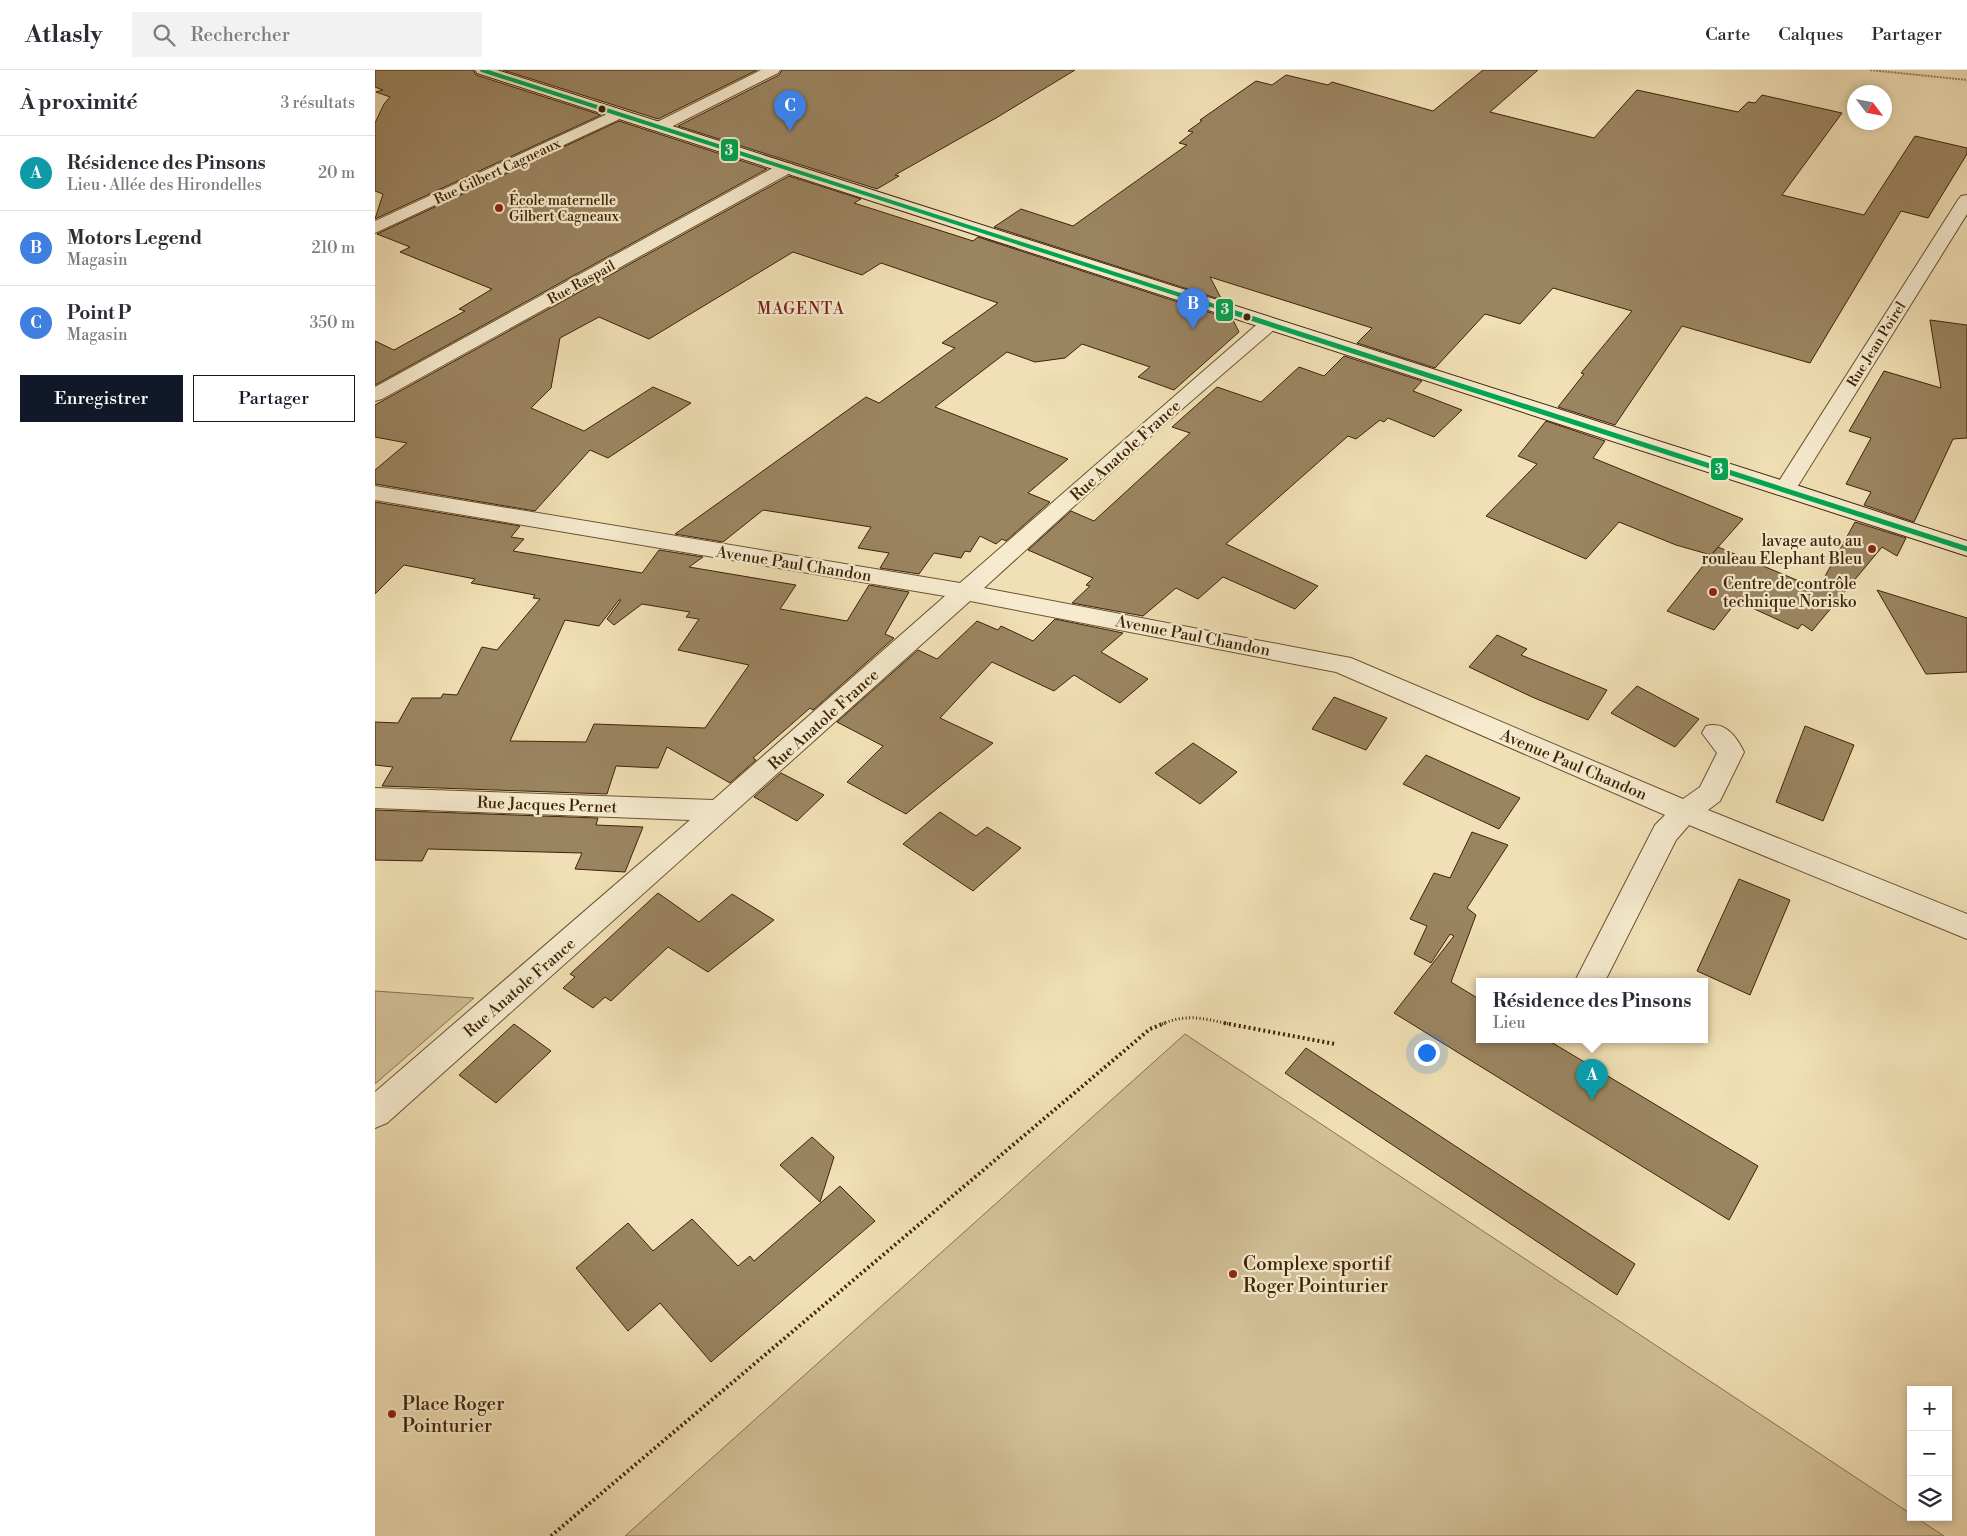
<!DOCTYPE html>
<html lang="fr">
<meta charset="utf-8">
<style>
body{margin:0;font-family:"Libre Bodoni",serif;background:#f2f2f3;color:#2b2b33}
.controls{position:absolute;right:15px;bottom:15px;display:grid;overflow:hidden;border-radius:0px;box-shadow:0 2px 8px #0003}
.controls button{width:45px;height:45px;display:grid;place-items:center;padding:0;border:0;border-bottom:1px solid #e1e1e2;background:#fff;color:#2b2b33;font:25px sans-serif}
.compass{position:absolute;left:1472px;top:15px;width:45px;height:45px;border-radius:50%;background:#fff;box-shadow:0 2px 8px #0003;rotate:122deg}
.you{position:absolute;left:1051px;top:982px;width:18px;height:18px;margin:-12px;border:4px solid #fff;border-radius:50%;background:#1a73e8;box-shadow:0 0 0 8px #1a73e833}
.badge{display:grid;place-items:center;width:32px;height:32px;border-radius:50%;background:#111827;color:#fff;font-size:16px;font-weight:700}
.pin{position:absolute;translate:-50% -41px;filter:drop-shadow(0 1px 2px #0008)}
.pin::after{content:'';position:absolute;top:26px;width:18px;height:15px;background:inherit;clip-path:polygon(0 0,100% 0,50% 100%)}
.popup{position:absolute;left:1101px;top:908px;width:232px;height:65px;box-sizing:border-box;display:grid;place-content:center;border-radius:0px;background:#fff;filter:drop-shadow(0 1px 4px #0005);font-size:16px;white-space:nowrap;color:#7c7c81}
.popup b{font-size:19px;color:#2b2b33}
.popup::after{content:'';position:absolute;left:50%;top:100%;margin-left:-10px;border:10px solid transparent;border-top-color:#fff}
.list{margin:0;padding:0;list-style:none}
h2{display:flex;justify-content:space-between;align-items:center;height:65px;margin:0;padding:0 20px;font-size:21px}
h2 small{font-size:16px;font-weight:400;color:#7c7c81}
.list li{display:grid;grid-template-columns:32px 1fr auto;gap:15px;align-items:center;box-sizing:border-box;height:75px;padding:0 20px;border-top:1px solid #e1e1e2}
.list b{display:block;font-size:19px;white-space:nowrap}
.list p{margin:0;font-size:16px;white-space:nowrap;color:#7c7c81}
.list em{font-size:16px;font-style:normal;color:#7c7c81}
.actions{display:flex;gap:10px;padding:15px 20px}
.actions a{flex:1;padding:11px 0;border:1px solid #111827;border-radius:0px;text-align:center;font-size:18px;color:#111827}
.actions .main{background:#111827;color:#fff}
.icon{flex:none;width:28px;height:28px;fill:none;stroke:currentColor;stroke-width:2;stroke-linecap:round;stroke-linejoin:round}
.map{position:relative;flex:none;width:1592px;height:1466px;overflow:hidden}
header{display:flex;align-items:center;gap:30px;box-sizing:border-box;height:70px;padding:0 25px;background:#fff;border-bottom:1px solid #e1e1e2}
header strong{font-size:24px}
nav{display:flex;gap:28px;margin-inline-start:auto;font-size:18px}
.search{width:350px;height:45px;background:#f2f2f3;display:flex;align-items:center;gap:12px;box-sizing:border-box;padding:0 18px;border-radius:0px;color:#7c7c81;font-size:19px}
main{display:flex}
aside{flex:1;background:#fff}
.map>svg:first-child{display:block}
</style>
<header>
<strong>Atlasly</strong>
<div class="search"><svg class="icon" aria-label="search" viewBox="0 0 24 24"><circle cx="10" cy="10" r="6"/><path d="M15 15l6 6"/></svg>Rechercher</div>
<nav><a>Carte</a><a>Calques</a><a>Partager</a></nav>
</header>
<main>
<aside>
<h2>À proximité<small>3 résultats</small></h2>
<ul class="list">
<li><span class="badge" style="background:#0f9aa8">A</span><div><b>Résidence des Pinsons</b><p>Lieu · Allée des Hirondelles</p></div><em>20 m</em></li>
<li><span class="badge" style="background:#3f7fe0">B</span><div><b>Motors Legend</b><p>Magasin</p></div><em>210 m</em></li>
<li><span class="badge" style="background:#3f7fe0">C</span><div><b>Point P</b><p>Magasin</p></div><em>350 m</em></li>
</ul>
<div class="actions"><a class="main">Enregistrer</a><a>Partager</a></div>
</aside>
<div class="map">
<svg width="1592" height="1466" viewBox="0 0 1592 1466">
<rect width="100%" height="100%" fill="#f1e0b5"/>
<filter id="stains"><feTurbulence type="fractalNoise" baseFrequency=".004" numOctaves="4"/><feColorMatrix values="0 0 0 0 .2 0 0 0 0 .09 0 0 0 0 .02 0 0 0 .5 -.17"/></filter>
<radialGradient id="worn" r=".72"><stop offset=".6" stop-color="#630" stop-opacity="0"/><stop offset="1" stop-color="#630" stop-opacity=".3"/></radialGradient>
<g fill="#d3c097" stroke="#88724e">
<path d="M0,921L99,928L0,1014Z"/>
<path d="M810,964L1536,1444V1447H1540L1569,1466H250Z"/>
</g>
<g fill="#9b8561" stroke="#3e2305" fill-rule="evenodd">
<path d="M0,0H98L101,5L226,45L0,149L8,124L0,121V53L9,34L15,27L1,22L8,20L0,17Z"/>
<path d="M128,0H382L283,49Z"/>
<path d="M407,0H700L621,48L520,105L524,106L502,119L303,56L404,5Z"/>
<path d="M1108,0H1163L1115,42L1219,68L1262,20L1363,42L1373,32L1380,33L1387,25L1467,43L1407,125L1489,145L1540,66L1592,78V84L1553,148L1526,141L1435,293L1307,256L1240,355L1183,337L1209,304L1206,303L1257,241L1178,218L1145,254L1110,244L1060,298L982,273L997,258L835,207L847,230L619,157L646,139L698,156L812,75L804,73L818,62L813,61L827,51L825,50L881,11L897,15L911,5L953,15L957,12L1058,41Z"/>
<path d="M244,51L392,99L0,315V271L19,280L90,241L84,239L117,219L25,182L35,177L2,164Z"/>
<path d="M414,106L486,129L479,133L598,171L603,167L858,250L864,262L799,320L763,307L775,297L707,274L690,288L660,292L632,282L560,337L693,389L653,423L675,432L631,471L627,469L621,474L605,466L595,482L590,481L586,488L559,483L544,504L505,498L514,483L483,478L496,457L388,440L348,472L300,464L491,327L504,333L580,278L567,273L623,233L506,193L487,205L418,182L274,269L224,247L185,268L176,318L156,338L209,361L278,317L316,333L233,388L215,380L160,441L0,414V400L32,373L0,367V335Z"/>
<path d="M1555,250L1592,255V368L1578,369L1539,452L1489,435L1496,422L1471,414L1496,368L1474,361L1509,301L1566,318Z"/>
<path d="M969,286L1047,311L1038,321L1087,340L1059,367L1013,348L1009,352L1005,350L981,369L973,366L851,474L943,516L920,539L848,507L823,529L801,518L768,546L697,533L715,516L711,515L718,508L653,480L696,441L719,451L815,363L797,357L842,317L886,332L924,297L949,306Z"/>
<path d="M1171,351L1230,371L1218,388L1368,449L1336,485L1301,475L1244,452L1211,489L1111,446L1162,394L1143,386Z"/>
<path d="M0,432L145,456L136,467L149,469L138,481L267,503L284,480L328,487L314,497L421,515L405,539L472,551L494,515L534,522L510,564L519,568L438,640L435,638L378,688L381,690L355,713L292,677L283,698L241,696L232,724L7,716L18,697L0,695V652L23,653L37,628H66L68,624L82,625L107,577L122,580L165,529L158,528L160,525L96,513L100,509L29,495L0,524ZM244,530H246L232,549L239,555L267,534L315,542L311,547L324,549L303,580L374,595L330,658L219,654L211,672L135,671L190,550L224,556Z"/>
<path d="M1480,452L1531,468L1522,486L1507,477L1437,561L1427,554L1423,559L1362,531L1339,560L1292,541L1343,477L1443,519Z"/>
<path d="M1502,520L1592,548V602L1551,604Z"/>
<path d="M680,549L748,563L726,582L773,609L745,633L699,605L679,621L617,592L565,648L618,673L531,744L472,712L508,676L462,652L543,580L562,589L602,551L623,560L626,556L658,571Z"/>
<path d="M1122,565L1152,579L1146,585L1232,620L1213,650L1157,627L1094,597Z"/>
<path d="M1262,616L1324,649L1300,677L1236,643Z"/>
<path d="M959,627L1012,648L991,680L937,659Z"/>
<path d="M1430,656L1479,675L1448,751L1401,732Z"/>
<path d="M818,673L862,702L825,734L780,703Z"/>
<path d="M1051,685L1145,728L1124,759L1028,714Z"/>
<path d="M406,703L449,725L422,751L379,727Z"/>
<path d="M0,740L223,748L221,755L268,757L250,802L200,799L207,783L53,779L47,791L0,790Z"/>
<path d="M565,742L601,766L612,757L646,778L598,821L528,774Z"/>
<path d="M1097,762L1133,775L1092,838L1101,845L1076,912L1104,929V969H1171L1383,1096L1354,1150L1019,943L1079,866L1075,864L1056,893L1039,884L1052,856L1035,849L1059,803L1075,808Z"/>
<path d="M1364,809L1415,830L1375,925L1322,901Z"/>
<path d="M283,823L324,852L357,824L399,850L333,902L293,877L236,931L230,927L218,938L188,918L200,907L195,904Z"/>
<path d="M139,954L176,981L121,1033L84,1005Z"/>
<path d="M931,978L1260,1194L1242,1225L910,1003Z"/>
<path d="M437,1067L459,1087L445,1132L405,1095Z"/>
<path d="M465,1116L500,1151L336,1292L285,1233L253,1261L201,1198L253,1153L278,1181L317,1149L363,1196L375,1186L379,1191Z"/>
</g>
<g fill="none" stroke-linecap="round" stroke-linejoin="round">
<defs>
<g id="minor">
<path d="M386,0H405L403,3L290,60H278L276,57L278,54Z"/>
<path d="M243,39L249,41L251,44L249,47L0,163V151Z"/>
<path d="M411,93L417,94L419,98L417,102L7,329L0,331V317L405,94Z"/>
<path d="M1592,125V144L1421,419L1418,424L1410,426L1402,424L1399,419L1583,130L1586,126Z"/>
<path d="M894,248L901,250L904,254L901,258L785,358L609,518L976,588L1308,729L1325,717L1342,683L1327,663L1331,656C1350,651 1361,666 1369,682L1345,731L1333,740L1592,844V869L1314,755L1301,770L1230,911H1200L1280,755L1290,745L961,602L595,531L12,1053L0,1058V1022L315,750L0,738V718L338,730L570,526L0,430V416L585,513L887,250Z"/>
</g>
<path id="secondary" d="M100,0H122L1418,414L1592,471V486L102,3Z"/>
</defs>
<use href="#minor" stroke="#6b5231" stroke-width="2"/>
<use href="#secondary" stroke="#3e2305" stroke-width="2"/>
<path stroke="#3e2305" stroke-width="2" stroke-dasharray="0.5 1" stroke-linecap="butt" d="M1495,0L1592,10"/>
<path stroke="#3e2305" stroke-width="3" stroke-dasharray="1 2.5" stroke-linecap="butt" d="M787,954C812,943 830,949 855,954"/>
<g stroke="#3e2305" stroke-width="4" stroke-dasharray="2 3" stroke-linecap="butt">
<path d="M849,953L960,974"/>
<path d="M176,1466L775,959L790,953"/>
</g>
<use href="#minor" fill="#f6ebcf" fill-rule="evenodd"/>
<use href="#secondary" fill="#f6ebcf" fill-rule="evenodd"/>
<defs>
<path id="bus-1-far1" d="M107,0L861,243"/>
<path id="bus-1" d="M857,242L1592,479"/>
</defs>
<use href="#bus-1-far1" stroke="#f6ebcf" stroke-width="6"/>
<use href="#bus-1" stroke="#f6ebcf" stroke-width="8"/>
<use href="#bus-1-far1" stroke="#00a651" stroke-width="4"/>
<use href="#bus-1" stroke="#00a651" stroke-width="5"/>
</g>
<g fill="#3e2305" stroke="#f6ebcf" stroke-width="2">
<circle cx="227" cy="39" r="4.5"/>
<circle cx="872" cy="247" r="4.5"/>
</g>
<g fill="#8f2418" stroke="#f6ebcf" stroke-width="2">
<circle cx="124" cy="138" r="5"/>
<circle cx="1497" cy="479" r="5"/>
<circle cx="1338" cy="522" r="5"/>
<circle cx="858" cy="1204" r="5"/>
<circle cx="17" cy="1344" r="5"/>
</g>
<g text-anchor="middle" stroke-width="4.5" stroke-linejoin="round" paint-order="stroke">
<g font-size="14" fill="#3e2305" stroke="#f6ebcf">
<text transform="translate(122 101) rotate(-25)" y="5">Rue Gilbert Cagneaux</text>
<text transform="translate(206 212) rotate(-29)" y="5">Rue Raspail</text>
<text transform="translate(1501 274) rotate(-58)" y="5">Rue Jean Poirel</text>
</g>
<g font-size="14" fill="#3e2305" stroke="#f6ebcf" text-anchor="start">
<text x="134" y="135">École maternelle<tspan x="134" dy="16">Gilbert Cagneaux</tspan></text>
</g>
<g font-size="16" letter-spacing="1" fill="#7a1f14" stroke="#f6ebcf">
<text x="426" y="244">MAGENTA</text>
</g>
<g font-size="16" fill="#3e2305" stroke="#f6ebcf">
<text transform="translate(750 380) rotate(-42)" y="6">Rue Anatole France</text>
<text transform="translate(419 493) rotate(9)" y="6">Avenue Paul Chandon</text>
<text transform="translate(818 565) rotate(11)" y="6">Avenue Paul Chandon</text>
<text transform="translate(448 649) rotate(-42)" y="6">Rue Anatole France</text>
<text transform="translate(1199 694) rotate(23)" y="6">Avenue Paul Chandon</text>
<text transform="translate(172 734) rotate(2)" y="6">Rue Jacques Pernet</text>
<text transform="translate(144 917) rotate(-41)" y="6">Rue Anatole France</text>
</g>
<g font-size="16" fill="#3e2305" stroke="#f6ebcf" text-anchor="end">
<text x="1487" y="476">lavage auto au<tspan x="1487" dy="18">rouleau Elephant Bleu</tspan></text>
<text x="1348" y="519" text-anchor="start">Centre de contrôle<tspan x="1348" dy="18">technique Norisko</tspan></text>
</g>
<g font-size="19" fill="#3e2305" stroke="#f6ebcf" text-anchor="start">
<text x="868" y="1200">Complexe sportif<tspan x="868" dy="22">Roger Pointurier</tspan></text>
<text x="27" y="1340">Place Roger<tspan x="27" dy="22">Pointurier</tspan></text>
</g>
</g>
<g stroke="#f6ebcf" stroke-width="2">
<rect x="345" y="68" width="19" height="24" rx="5" fill="#00a651"/>
<rect x="840" y="228" width="19" height="24" rx="5" fill="#00a651"/>
<rect x="1335" y="387" width="19" height="24" rx="5" fill="#00a651"/>
</g>
<g font-size="14" text-anchor="middle" font-weight="bold" fill="#fff">
<text x="354" y="85">3</text>
<text x="850" y="244">3</text>
<text x="1344" y="404">3</text>
</g>
<rect width="100%" height="100%" filter="url(#stains)"/>
<rect width="100%" height="100%" fill="url(#worn)"/>
</svg>
<div class="controls">
<button>+</button>
<button>−</button>
<button><svg class="icon" aria-label="layers" viewBox="0 0 24 24"><path d="M12 4l9 5-9 5-9-5zM3 14l9 5 9-5"/></svg></button>
</div>
<svg class="compass" viewBox="-18 -18 36 36"><path d="M0-13l5 13h-10z" fill="#e53935"/><path d="M0 13l5-13h-10z" fill="#7c7c81"/></svg>
<div class="you"></div>
<div class="pin badge" style="left:1217px;top:1030px;background:#0f9aa8">A</div>
<div class="popup"><b>Résidence des Pinsons</b>Lieu</div>
<div class="pin badge" style="left:818px;top:259px;background:#3f7fe0">B</div>
<div class="pin badge" style="left:415px;top:61px;background:#3f7fe0">C</div>
</div>
</main>
